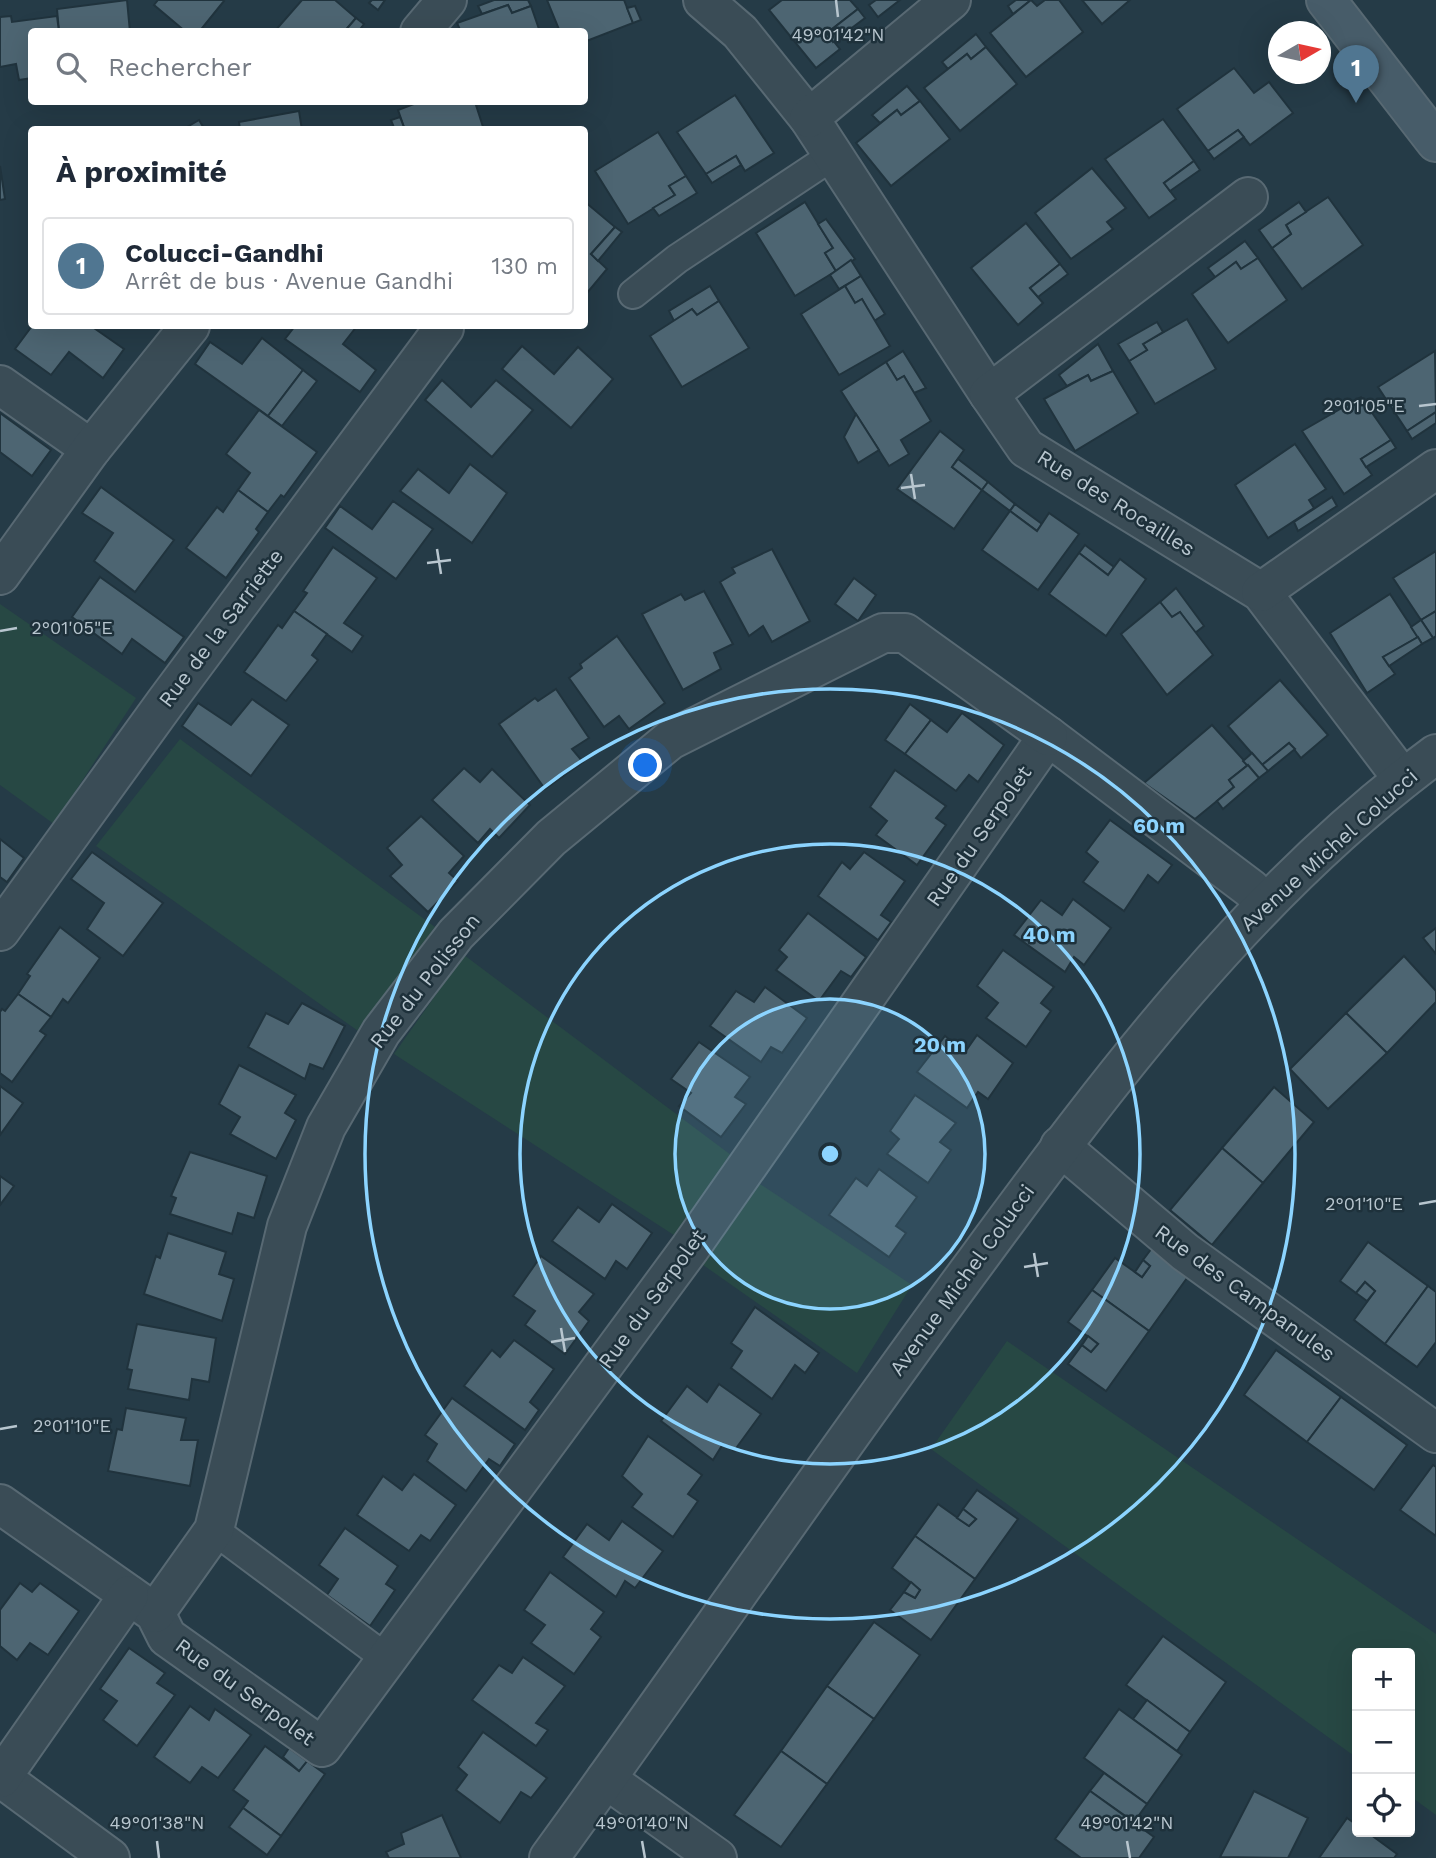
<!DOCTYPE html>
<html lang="fr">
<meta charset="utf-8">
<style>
body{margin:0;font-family:"Work Sans",sans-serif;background:#f2f2f3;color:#1f2937}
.controls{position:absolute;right:21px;bottom:21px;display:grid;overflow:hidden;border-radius:7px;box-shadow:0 7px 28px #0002}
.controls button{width:63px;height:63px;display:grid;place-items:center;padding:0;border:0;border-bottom:2px solid #e0e1e3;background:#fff;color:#1f2937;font:35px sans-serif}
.compass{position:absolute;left:1268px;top:21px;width:63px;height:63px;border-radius:50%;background:#fff;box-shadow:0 7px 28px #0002;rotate:81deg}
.you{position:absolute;left:646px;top:766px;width:24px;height:24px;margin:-18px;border:5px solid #fff;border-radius:50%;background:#1a73e8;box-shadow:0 0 0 10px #1a73e833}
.badge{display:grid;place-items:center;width:46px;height:46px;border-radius:50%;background:#507691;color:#fff;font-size:23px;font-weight:700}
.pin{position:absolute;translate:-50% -58px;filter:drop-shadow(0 2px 4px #0008)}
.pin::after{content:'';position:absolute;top:37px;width:24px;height:21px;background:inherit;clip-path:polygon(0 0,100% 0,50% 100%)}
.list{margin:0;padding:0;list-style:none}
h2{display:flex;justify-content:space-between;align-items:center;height:91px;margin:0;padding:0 28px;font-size:30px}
h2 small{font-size:23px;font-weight:400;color:#747a83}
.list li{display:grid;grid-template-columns:46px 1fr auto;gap:21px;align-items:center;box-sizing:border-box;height:98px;margin:0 14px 14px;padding:0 14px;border:2px solid #e0e1e3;border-radius:7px}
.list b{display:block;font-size:26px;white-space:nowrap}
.list p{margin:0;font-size:23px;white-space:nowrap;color:#747a83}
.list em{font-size:23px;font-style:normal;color:#747a83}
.icon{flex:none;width:38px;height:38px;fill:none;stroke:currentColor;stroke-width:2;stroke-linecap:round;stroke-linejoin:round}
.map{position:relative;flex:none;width:1436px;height:1858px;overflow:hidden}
.search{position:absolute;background:#fff;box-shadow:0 7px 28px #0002;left:28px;top:28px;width:560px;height:77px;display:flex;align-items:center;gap:18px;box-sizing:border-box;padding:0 24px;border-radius:7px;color:#747a83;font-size:26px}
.panel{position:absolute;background:#fff;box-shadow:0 7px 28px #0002;left:28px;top:126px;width:560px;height:203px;border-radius:7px}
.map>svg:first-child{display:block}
</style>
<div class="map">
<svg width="1436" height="1858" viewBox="0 0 1436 1858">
<rect width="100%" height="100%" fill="#253b47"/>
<g fill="#274844">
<path d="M0,604L136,698L54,824L0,785Z"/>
<path d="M180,739L435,927L361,1033L96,846Z"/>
<path d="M464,955L735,1158L680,1239L394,1054Z"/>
<path d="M754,1180L912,1285L857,1373L696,1260Z"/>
<path d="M1007,1341L1436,1634V1815L1410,1796V1653H1357V1758L931,1449Z"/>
</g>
<g fill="#4d6572" stroke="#20333d" stroke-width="2">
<path d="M127,0L130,32H59L57,9Z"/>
<path d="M158,0H223L224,1L199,32H186L154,5Z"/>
<path d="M302,0H335L356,18L344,32H274Z"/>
<path d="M372,0H385L378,10L369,3Z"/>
<path d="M494,0H528L531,6L512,13L508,5L482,14L478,6Z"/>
<path d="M547,0H624L633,23L584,42V32H560Z"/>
<path d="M782,0H850L858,9L827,33L840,49L816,68L769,10Z"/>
<path d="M876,0H900L878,17L869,5Z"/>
<path d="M1016,0H1031L1013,14L1008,6Z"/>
<path d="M1031,0L1037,6L1045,0H1059L1083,32L1026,77L990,33Z"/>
<path d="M1082,0H1130L1102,24Z"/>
<path d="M508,5L512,13L531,6L540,32H461L457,23Z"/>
<path d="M635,6L641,20L633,23L627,8Z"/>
<path d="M858,9L865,18L833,42L827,33Z"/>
<path d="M11,16L12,22L57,16L59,32H32V78L19,80L16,64L0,67V17Z"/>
<path d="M356,18L364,24L358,32H344Z"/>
<path d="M976,34L986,47L971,59L967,54L948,69L942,62Z"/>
<path d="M986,47L1017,84L960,131L924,88L967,54L971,59Z"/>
<path d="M1234,68L1254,93L1269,82L1293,113L1250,145L1238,130L1208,151L1177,109Z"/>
<path d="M907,86L920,101L901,115L897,110L880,123L872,115Z"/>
<path d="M735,95L774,153L745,171L736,156L706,174L677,132Z"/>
<path d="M920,101L950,139L891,186L856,143L897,110L901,115Z"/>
<path d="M419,102H475L484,130H405L398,110Z"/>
<path d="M299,111L302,130H240L239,122Z"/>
<path d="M400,117L405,130H395L391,120Z"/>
<path d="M1163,119L1194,161L1164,183L1176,199L1149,218L1105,159Z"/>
<path d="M199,120L205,130H182Z"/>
<path d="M1238,130L1244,137L1214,159L1208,151Z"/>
<path d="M658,132L686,176L669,186L675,195L628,224L595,171Z"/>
<path d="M736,156L741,165L712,183L706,174Z"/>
<path d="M1194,161L1200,170L1170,191L1164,183Z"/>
<path d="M0,166L5,199L0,200Z"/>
<path d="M1092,168L1126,208L1107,222L1113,229L1071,259L1035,213Z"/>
<path d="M686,176L697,193L659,216L653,208L675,195L669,186Z"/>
<path d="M1328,197L1363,245L1302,289L1272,248L1291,234L1286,225Z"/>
<path d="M584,201L615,227L591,254L607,269L587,293Z"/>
<path d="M805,202L833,248L825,253L836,271L795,296L756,233Z"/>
<path d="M1299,202L1306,212L1286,225L1291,234L1272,248L1259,230Z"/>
<path d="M826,219L855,259L836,271L825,253L833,248L818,224Z"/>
<path d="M1026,223L1060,264L1030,288L1043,303L1018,325L971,268Z"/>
<path d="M615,227L622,232L598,261L591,254Z"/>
<path d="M1245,241L1258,258L1241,269L1236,262L1216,278L1208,268Z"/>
<path d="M1258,258L1287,300L1228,343L1192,294L1236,262L1241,269Z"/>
<path d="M851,260L861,276L839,289L830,275Z"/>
<path d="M1060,264L1068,274L1038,297L1030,288Z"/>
<path d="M861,276L885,314L874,321L862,299L855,303L845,286Z"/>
<path d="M710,286L719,301L697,315L692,309L674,321L669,311Z"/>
<path d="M845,286L855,303L862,299L890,346L839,375L801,314Z"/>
<path d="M719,301L749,348L682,387L650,336L692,309L697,315Z"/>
<path d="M1187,319L1216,369L1155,404L1129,361L1147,350L1143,344Z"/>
<path d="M1157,322L1163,332L1143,344L1147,350L1129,361L1118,344Z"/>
<path d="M32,326H91L124,349L103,378L69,352L51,375L15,349Z"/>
<path d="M295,326H357L343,344L376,370L360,392L285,339Z"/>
<path d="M262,338L303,370L268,416L195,364L210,342L242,364Z"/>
<path d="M1098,344L1113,371L1091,381L1088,375L1067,386L1059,375Z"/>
<path d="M522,346L554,374L578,347L613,379L571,428L502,369Z"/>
<path d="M903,351L926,388L914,393L904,376L897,380L886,362Z"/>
<path d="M1435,351L1436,412L1407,431L1378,387Z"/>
<path d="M886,362L897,380L904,376L931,421L901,440L909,454L889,466L841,391Z"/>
<path d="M303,370L317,381L282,426L268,416Z"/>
<path d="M1113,371L1138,413L1075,451L1044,399L1088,375L1091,381Z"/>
<path d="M442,380L471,407L496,380L533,410L492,457L425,400Z"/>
<path d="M1361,397L1391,440L1361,459L1372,475L1344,494L1302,431Z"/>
<path d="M259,410L317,452L284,497L281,495L268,512L238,490L250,473L226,454Z"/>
<path d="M1436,412V423L1412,439L1407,431Z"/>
<path d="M0,413L51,450L32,476L0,452Z"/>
<path d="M856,414L879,450L858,463L844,437Z"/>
<path d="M940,431L964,450L952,467L982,490L954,529L897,489Z"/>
<path d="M1391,440L1396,448L1366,467L1361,459Z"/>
<path d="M1295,444L1326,489L1309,500L1314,508L1268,538L1235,485Z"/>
<path d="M958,459L988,482L982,490L952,467Z"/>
<path d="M470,464L507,493L472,543L400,491L418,469L449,493Z"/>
<path d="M988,482L1015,504L1010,511L982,490Z"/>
<path d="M101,487L174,540L135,592L94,561L113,533L82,513Z"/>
<path d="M238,490L268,512L256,529L259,532L226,578L186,548L217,507L223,512Z"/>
<path d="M1332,497L1337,506L1298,531L1294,522Z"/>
<path d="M393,501L433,529L396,579L325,528L340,506L372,529Z"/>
<path d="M1015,504L1042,524L1037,531L1010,511Z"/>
<path d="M1010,511L1037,531L1049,513L1079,534L1038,590L982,550Z"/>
<path d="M1085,545L1114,567L1108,575L1079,553Z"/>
<path d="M333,547L377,578L344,623L363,636L352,652L294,611L307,593L303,591Z"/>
<path d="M772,549L810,621L772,642L763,626L749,636L720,582L735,573L732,568Z"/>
<path d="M1436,551V611L1421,620L1393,578Z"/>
<path d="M1079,553L1108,575L1120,559L1146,579L1106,636L1049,594Z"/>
<path d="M100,577L184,637L165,663L132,639L122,654L72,617Z"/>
<path d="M854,578L876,595L858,621L835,604Z"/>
<path d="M1176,588L1204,626L1195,633L1180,612L1172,617L1160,602Z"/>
<path d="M704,591L733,644L714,653L721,669L683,690L642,614L681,594L685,600Z"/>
<path d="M1390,594L1418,637L1383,657L1395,674L1367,693L1330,633Z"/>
<path d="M1160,602L1172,617L1180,612L1213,655L1167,695L1121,634Z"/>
<path d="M294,611L327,634L312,655L318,660L286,701L244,672L278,625L282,628Z"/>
<path d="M1436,611V636L1433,638L1421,620Z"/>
<path d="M1421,620L1433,638L1422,644L1411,627Z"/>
<path d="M617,636L665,703L629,729L619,716L604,727L569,678L582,668L580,664Z"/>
<path d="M1418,637L1422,644L1389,666L1383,657Z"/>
<path d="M1280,680L1328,735L1301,758L1289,743L1262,765L1228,726Z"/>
<path d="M556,689L589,738L572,749L583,762L545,789L499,724L535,698L538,701Z"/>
<path d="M252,699L289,725L251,776L182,726L198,703L231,725Z"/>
<path d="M910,704L931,720L905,754L885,740Z"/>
<path d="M962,713L1004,745L978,782L969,775L956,791L905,754L931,720L947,732Z"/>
<path d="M1212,725L1248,765L1229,780L1234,787L1195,819L1144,783Z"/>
<path d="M1289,743L1295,749L1268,771L1262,765Z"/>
<path d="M1252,753L1268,771L1259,778L1243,761Z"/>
<path d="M1248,765L1259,778L1223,809L1217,801L1234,787L1229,780Z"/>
<path d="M464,768L480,782L492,769L530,805L499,838L490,829L478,843L432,800Z"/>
<path d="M895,770L946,806L936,818L946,825L917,865L876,835L887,821L870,807Z"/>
<path d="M421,816L464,856L449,873L458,881L428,912L390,876L402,865L387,848Z"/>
<path d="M1110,820L1172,865L1158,883L1148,875L1124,911L1083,882L1098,862L1086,852Z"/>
<path d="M0,839L24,858L7,882L0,877Z"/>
<path d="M92,852L163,903L123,956L87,929L104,903L71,879Z"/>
<path d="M864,852L905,881L881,915L891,922L878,940L818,896L842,862L850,869Z"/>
<path d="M1073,899L1111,928L1084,965L1074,957L1065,972L1014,935L1041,900L1062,915Z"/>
<path d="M808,913L866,957L851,977L841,971L819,1001L776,970L787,957L779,950Z"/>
<path d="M60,927L100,958L68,1003L63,999L51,1017L18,994L30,976L27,974Z"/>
<path d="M1436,928V954L1423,938Z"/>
<path d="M1003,950L1054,987L1041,1003L1051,1011L1026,1047L986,1018L998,1003L977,986Z"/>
<path d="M1404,956L1436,991V1002L1387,1053L1346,1013Z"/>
<path d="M765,987L807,1018L782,1053L771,1047L761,1062L710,1026L736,991L754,1002Z"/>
<path d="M18,994L51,1017L40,1031L46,1035L12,1082L0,1073V1012L2,1009L5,1011Z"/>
<path d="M302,1003L345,1026L323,1069L310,1064L305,1079L248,1047L266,1013L288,1024Z"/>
<path d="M1346,1013L1387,1053L1328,1109L1290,1069Z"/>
<path d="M977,1035L1013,1063L988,1099L978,1092L967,1108L917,1072L945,1036L965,1052Z"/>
<path d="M699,1042L750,1077L735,1097L746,1104L721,1137L679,1106L691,1093L671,1079Z"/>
<path d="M239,1065L296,1095L285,1113L296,1120L276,1159L230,1134L240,1117L219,1104Z"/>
<path d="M0,1086L23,1103L0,1135Z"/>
<path d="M1274,1087L1314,1122L1263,1183L1222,1148Z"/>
<path d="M915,1095L956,1123L940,1142L951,1150L928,1183L887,1154L899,1139L890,1131Z"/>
<path d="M1222,1148L1263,1183L1212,1245L1170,1210Z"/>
<path d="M190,1152L267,1176L254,1218L238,1213L232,1234L170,1214L176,1198L171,1196Z"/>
<path d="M879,1169L917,1197L896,1226L906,1233L889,1257L829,1215L856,1178L867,1186Z"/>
<path d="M0,1176L14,1186L0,1205Z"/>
<path d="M612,1204L652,1233L627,1269L616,1261L605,1279L552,1241L578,1207L599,1222Z"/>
<path d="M168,1233L226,1252L219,1274L234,1279L222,1321L144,1294L156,1256L160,1258Z"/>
<path d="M1368,1242L1428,1286L1385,1344L1354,1320L1375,1291L1365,1282L1356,1293L1340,1281Z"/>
<path d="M1155,1244L1192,1271L1149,1331L1092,1290L1115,1258L1142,1277L1150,1266L1143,1260Z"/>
<path d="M541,1256L594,1294L579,1312L589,1321L565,1354L525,1325L535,1311L513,1296Z"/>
<path d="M1143,1260L1150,1266L1142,1277L1135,1272Z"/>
<path d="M1365,1282L1375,1291L1367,1301L1356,1293Z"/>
<path d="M1428,1286L1436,1292V1342L1417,1367L1385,1344Z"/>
<path d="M1092,1290L1149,1331L1106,1391L1068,1364L1082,1345L1091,1352L1098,1344L1068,1322Z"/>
<path d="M755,1307L819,1353L805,1373L795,1365L772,1399L731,1368L742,1351L731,1343Z"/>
<path d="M137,1324L216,1338L209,1382L192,1379L189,1400L128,1389L132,1370L127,1369Z"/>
<path d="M1088,1336L1098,1344L1091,1352L1082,1345Z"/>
<path d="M514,1340L554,1369L530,1402L539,1410L525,1430L464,1386L492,1350L500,1357Z"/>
<path d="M1276,1350L1341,1397L1307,1442L1244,1395Z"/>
<path d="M719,1384L761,1414L734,1451L723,1444L713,1460L661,1421L687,1386L707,1402Z"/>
<path d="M1341,1397L1407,1445L1374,1490L1307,1442Z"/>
<path d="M452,1398L515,1444L500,1466L489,1459L466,1491L427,1461L437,1444L425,1435Z"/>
<path d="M126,1408L186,1418L181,1440H198L190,1486L108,1471L117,1429L122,1430Z"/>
<path d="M648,1436L702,1475L688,1494L698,1501L673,1537L632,1507L642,1494L622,1476Z"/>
<path d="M1433,1465L1436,1467V1536L1400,1510Z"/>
<path d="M414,1474L456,1505L430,1541L421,1535L409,1551L357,1515L383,1476L402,1490Z"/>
<path d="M977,1490L1018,1519L975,1579L915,1536L938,1504L969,1526L976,1519L963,1509Z"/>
<path d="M963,1509L976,1519L969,1526L957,1518Z"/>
<path d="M622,1521L663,1551L635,1588L625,1581L616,1597L563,1557L587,1524L609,1540Z"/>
<path d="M345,1528L398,1566L386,1584L395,1590L370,1626L327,1595L338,1579L319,1565Z"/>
<path d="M915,1536L975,1579L931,1640L890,1610L904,1592L915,1598L920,1590L892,1568Z"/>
<path d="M550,1572L604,1612L591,1629L601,1637L574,1674L531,1643L545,1625L524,1610Z"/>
<path d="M911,1582L920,1590L915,1598L904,1592Z"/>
<path d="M20,1583L32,1592L40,1583L79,1611L48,1655L30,1643L17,1660L0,1646V1610Z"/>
<path d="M874,1622L920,1655L874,1719L827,1686Z"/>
<path d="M1163,1636L1226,1682L1190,1732L1126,1685Z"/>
<path d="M129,1648L165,1673L157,1683L175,1695L137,1746L103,1720L117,1701L100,1689Z"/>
<path d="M523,1657L565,1686L536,1723L548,1730L536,1746L472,1700L499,1665L512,1673Z"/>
<path d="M827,1686L874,1719L827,1784L781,1751Z"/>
<path d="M1147,1700L1190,1732L1177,1751L1133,1719Z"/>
<path d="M190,1706L209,1720L215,1709L251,1735L218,1778L202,1767L190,1783L154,1757Z"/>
<path d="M1119,1709L1182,1755L1147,1804L1084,1758Z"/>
<path d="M483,1732L547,1778L531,1798L521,1792L500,1823L456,1790L467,1775L458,1767Z"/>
<path d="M265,1746L299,1771L307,1761L325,1774L281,1836L243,1808L248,1801L233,1790Z"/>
<path d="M289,1748L307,1761L299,1771L283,1757Z"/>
<path d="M781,1751L827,1784L781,1847L734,1815Z"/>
<path d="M1104,1773L1147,1804L1134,1822L1090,1791Z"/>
<path d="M1090,1791L1154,1837L1139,1858H1081L1055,1839Z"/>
<path d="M1254,1791L1308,1818L1288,1858L1220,1857Z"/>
<path d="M243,1808L281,1836L267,1855L229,1827Z"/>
<path d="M442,1815L461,1858H389L386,1852L404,1844L401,1833Z"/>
<path d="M1347,1818L1357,1825V1832H1367L1397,1854L1394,1858H1319Z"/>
</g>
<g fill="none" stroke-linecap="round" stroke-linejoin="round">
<defs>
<g id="lane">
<path d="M633,294L677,259L832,156"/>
<path d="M214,1530L387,1659"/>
</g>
<g id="street">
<path d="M703,0L740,32L809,118L989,394"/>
<path d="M420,32L447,0"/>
<path d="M809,118L951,0"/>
<path d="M1248,197L989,394L1026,448L1261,592L1403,779"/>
<path d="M0,385L91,449"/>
<path d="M0,575L91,449L190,326"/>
<path d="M1261,592L1436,469"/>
<path d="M0,931L165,703L444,328L442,326"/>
<path d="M1060,1146L1185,1252L1436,1433"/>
<path d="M0,1504L155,1613L167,1637L322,1747L690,1248L1048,736L1251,889L1264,904"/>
<path d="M155,1613L214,1530L287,1226L326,1127L381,1032L456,934L551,838L670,740L883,633H905L1048,736"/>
<path d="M0,1777L110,1858"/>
<path d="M1,1778L129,1595"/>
<path d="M606,1779L717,1858"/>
<path d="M549,1858C693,1660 831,1457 977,1260C1112,1076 1251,891 1436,754"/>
</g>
<path id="secondary" d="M1326,0L1436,142"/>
</defs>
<use href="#lane" stroke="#586973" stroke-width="32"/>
<use href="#street" stroke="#586973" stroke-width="42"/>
<use href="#secondary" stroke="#586973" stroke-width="42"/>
<use href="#lane" stroke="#3a4c56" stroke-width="28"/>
<use href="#street" stroke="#3a4c56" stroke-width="38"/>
<use href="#secondary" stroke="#475c69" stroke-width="38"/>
</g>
<path fill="none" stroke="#b8c6cf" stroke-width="2.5" d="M836,0L838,17M1419,406L1436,404M911,474L915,499M901,488L925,485M437,549L441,574M427,563L451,560M0,631L17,628M1419,1204L1436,1201M1034,1253L1038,1277M1024,1267L1048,1263M561,1328L565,1352M551,1342L575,1338M0,1429L17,1426M157,1841L159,1858M642,1841L645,1858M1127,1841L1130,1858"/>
<circle cx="830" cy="1154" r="155" fill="#8cd4ff" fill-opacity=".12"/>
<g fill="none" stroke="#8cd4ff" stroke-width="3.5">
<circle cx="830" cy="1154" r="155"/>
<circle cx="830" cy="1154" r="310"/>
<circle cx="830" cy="1154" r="465"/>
</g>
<g text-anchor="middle" stroke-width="5" stroke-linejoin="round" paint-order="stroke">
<g font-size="21" fill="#b8c6cf" stroke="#1e313b">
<text transform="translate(1116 503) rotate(32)" y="7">Rue des Rocailles</text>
<text transform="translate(221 628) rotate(-53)" y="7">Rue de la Sarriette</text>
<text transform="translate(979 836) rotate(-55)" y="7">Rue du Serpolet</text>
<text transform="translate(1329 850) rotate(-42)" y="7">Avenue Michel Colucci</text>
<text transform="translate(425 981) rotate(-52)" y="7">Rue du Polisson</text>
<text transform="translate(962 1280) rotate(-54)" y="7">Avenue Michel Colucci</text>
<text transform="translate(1245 1293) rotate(36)" y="7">Rue des Campanules</text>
<text transform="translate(652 1299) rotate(-54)" y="7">Rue du Serpolet</text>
<text transform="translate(245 1692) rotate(36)" y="7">Rue du Serpolet</text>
</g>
</g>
<g font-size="18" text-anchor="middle" fill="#b8c6cf" stroke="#1e313b" stroke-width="5" stroke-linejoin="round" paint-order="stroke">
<text x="838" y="41">49°01'42"N</text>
<text x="1364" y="412">2°01'05"E</text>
<text x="72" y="634">2°01'05"E</text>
<text x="1364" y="1210">2°01'10"E</text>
<text x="72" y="1432">2°01'10"E</text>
<text x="157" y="1829">49°01'38"N</text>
<text x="642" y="1829">49°01'40"N</text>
<text x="1127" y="1829">49°01'42"N</text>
</g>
<circle cx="830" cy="1154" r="10" fill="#8cd4ff" stroke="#1e313b" stroke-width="3.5"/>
<g font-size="21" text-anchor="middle" font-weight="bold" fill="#8cd4ff" stroke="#1e313b" stroke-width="5" stroke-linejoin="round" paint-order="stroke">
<text x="1159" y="833">60 m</text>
<text x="1049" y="942">40 m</text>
<text x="940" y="1052">20 m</text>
</g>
</svg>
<div class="controls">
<button>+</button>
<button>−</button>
<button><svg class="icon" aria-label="locate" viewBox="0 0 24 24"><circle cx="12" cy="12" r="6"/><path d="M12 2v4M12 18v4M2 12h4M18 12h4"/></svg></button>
</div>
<svg class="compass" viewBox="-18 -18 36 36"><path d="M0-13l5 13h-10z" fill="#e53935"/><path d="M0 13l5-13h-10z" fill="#747a83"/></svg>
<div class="you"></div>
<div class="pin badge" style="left:1356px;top:103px">1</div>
<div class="search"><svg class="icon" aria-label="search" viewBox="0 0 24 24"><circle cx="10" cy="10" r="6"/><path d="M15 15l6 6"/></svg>Rechercher</div>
<section class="panel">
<h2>À proximité<small></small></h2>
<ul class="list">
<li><span class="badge">1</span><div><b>Colucci-Gandhi</b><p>Arrêt de bus · Avenue Gandhi</p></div><em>130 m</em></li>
</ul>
</section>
</div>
